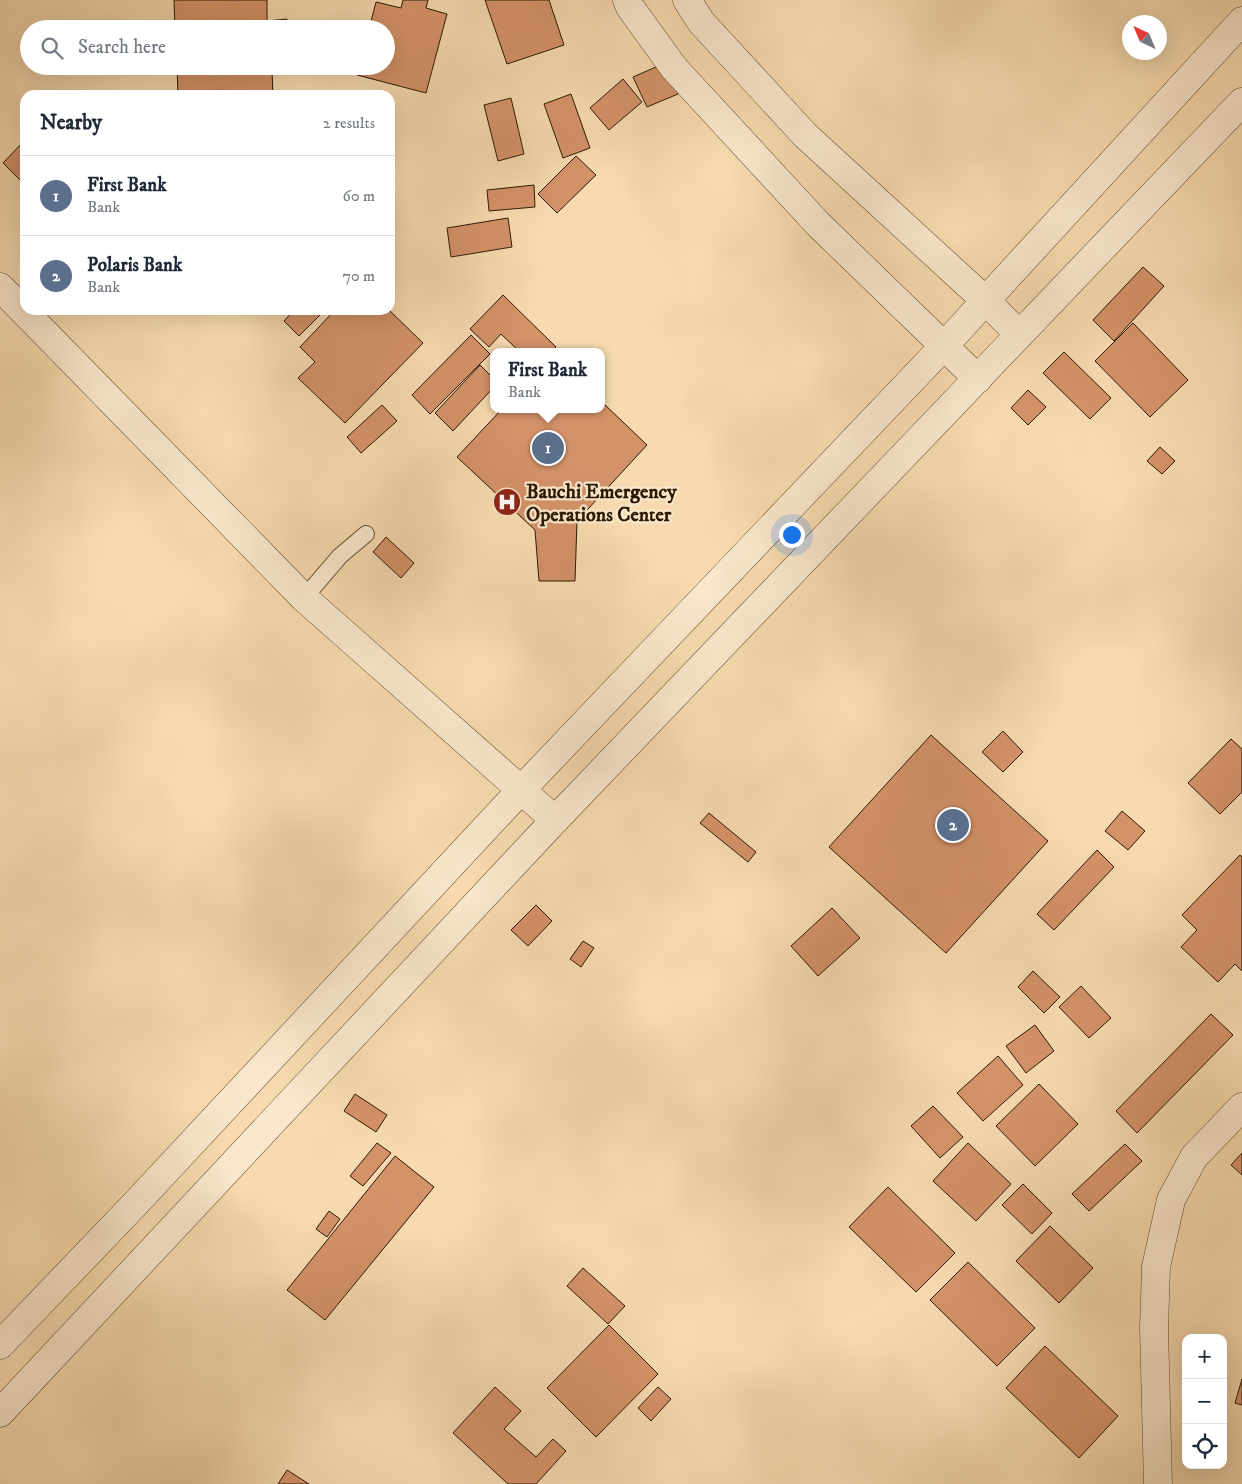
<!DOCTYPE html>
<meta charset="utf-8">
<style>
body{margin:0;font-family:"IM FELL DW Pica",serif;background:#f6f6f7;color:#1f2937}
.controls{position:absolute;right:15px;bottom:15px;display:grid;overflow:hidden;border-radius:10px;box-shadow:0 5px 20px #0002}
.controls button{width:45px;height:45px;display:grid;place-items:center;padding:0;border:0;border-bottom:1px solid #e0e1e3;background:#fff;color:#1f2937;font:25px sans-serif}
.compass{position:absolute;left:1122px;top:15px;width:45px;height:45px;border-radius:50%;background:#fff;box-shadow:0 5px 20px #0002;rotate:316deg}
.you{position:absolute;left:791px;top:534px;width:18px;height:18px;margin:-12px;border:4px solid #fff;border-radius:50%;background:#1a73e8;box-shadow:0 0 0 8px #1a73e833}
.badge{display:grid;place-items:center;width:32px;height:32px;border-radius:50%;background:#0b8043;color:#fff;font-size:16px;font-weight:700}
.pin{position:absolute;translate:-50% -50%;border:2px solid #fff;box-shadow:0 1px 5px #0006}
.popup{position:absolute;left:490px;top:348px;width:115px;height:65px;box-sizing:border-box;display:grid;place-content:center;border-radius:10px;background:#fff;filter:drop-shadow(0 1px 4px #0005);font-size:16px;white-space:nowrap;color:#747a83}
.popup b{font-size:19px;color:#1f2937}
.popup::after{content:'';position:absolute;left:50%;top:100%;margin-left:-10px;border:10px solid transparent;border-top-color:#fff}
.list{margin:0;padding:0;list-style:none}
h2{display:flex;justify-content:space-between;align-items:center;height:65px;margin:0;padding:0 20px;font-size:21px}
h2 small{font-size:16px;font-weight:400;color:#747a83}
.list li{display:grid;grid-template-columns:32px 1fr auto;gap:15px;align-items:center;box-sizing:border-box;height:80px;padding:0 20px;border-top:1px solid #e0e1e3}
.list b{display:block;font-size:19px;white-space:nowrap}
.list p{margin:0;font-size:16px;white-space:nowrap;color:#747a83}
.list em{font-size:16px;font-style:normal;color:#747a83}
.icon{flex:none;width:28px;height:28px;fill:none;stroke:currentColor;stroke-width:2;stroke-linecap:round;stroke-linejoin:round}
.map{position:relative;flex:none;width:1242px;height:1484px;overflow:hidden}
.search{position:absolute;background:#fff;box-shadow:0 5px 20px #0002;left:20px;top:20px;width:375px;height:55px;display:flex;align-items:center;gap:12px;box-sizing:border-box;padding:0 18px;border-radius:28px;color:#747a83;font-size:19px}
.panel{position:absolute;background:#fff;box-shadow:0 5px 20px #0002;left:20px;top:90px;width:375px;height:225px;border-radius:15px}
.map>svg:first-child{display:block}
</style>
<div class="map">
<svg width="1242" height="1484" viewBox="0 0 1242 1484">
<rect width="100%" height="100%" fill="#f7daaf"/>
<filter id="stains"><feTurbulence type="fractalNoise" baseFrequency=".004" numOctaves="4"/><feColorMatrix values="0 0 0 0 .2 0 0 0 0 .09 0 0 0 0 .02 0 0 0 .5 -.17"/></filter>
<radialGradient id="worn" r=".72"><stop offset=".6" stop-color="#630" stop-opacity="0"/><stop offset="1" stop-color="#630" stop-opacity=".3"/></radialGradient>
<g fill="#d49269" stroke="#2b1903">
<path d="M174,0H267V21L287,19V29H175Z"/>
<path d="M403,0H428L426,8L447,14L426,93L357,75L360,66H386V29H369L376,2L401,8Z"/>
<path d="M485,0H549L564,45L507,64Z"/>
<path d="M665,63L678,94L647,107L633,77Z"/>
<path d="M177,66H289V70L272,71L273,95H178Z"/>
<path d="M623,79L642,102L609,130L590,108Z"/>
<path d="M571,94L590,148L563,158L544,104Z"/>
<path d="M511,98L524,154L498,161L484,105Z"/>
<path d="M25,140V177L21,181L3,163Z"/>
<path d="M576,156L596,175L557,213L538,194Z"/>
<path d="M534,185L535,207L489,211L487,190Z"/>
<path d="M508,218L512,247L451,257L447,228Z"/>
<path d="M1143,267L1164,286L1114,341L1093,320Z"/>
<path d="M503,295L556,347L551,352H520L501,334L489,347L470,329Z"/>
<path d="M294,310H325L299,336L284,321Z"/>
<path d="M335,310H389L423,343L345,423L298,378L315,362L300,347Z"/>
<path d="M1133,323L1188,380L1150,417L1095,361Z"/>
<path d="M471,335L490,354L430,414L412,395Z"/>
<path d="M1064,352L1111,398L1090,419L1043,373Z"/>
<path d="M480,365L494,379V387L453,431L435,413Z"/>
<path d="M1028,390L1046,407L1028,425L1011,408Z"/>
<path d="M602,402L647,445L577,521L575,581H539L535,530L457,457L502,409H602Z"/>
<path d="M382,405L397,421L361,453L347,437Z"/>
<path d="M1160,447L1175,461L1162,474L1147,461Z"/>
<path d="M386,537L414,563L401,578L373,552Z"/>
<path d="M1003,731L1023,752L1003,772L982,752Z"/>
<path d="M931,735L1048,841L946,953L829,847Z"/>
<path d="M1231,739L1242,749V792L1220,814L1188,783Z"/>
<path d="M1122,811L1145,831L1128,850L1105,831Z"/>
<path d="M709,813L756,852L748,862L700,823Z"/>
<path d="M1097,850L1114,867L1054,930L1037,914Z"/>
<path d="M1240,855L1242,857V971L1235,964L1218,982L1181,947L1197,930L1182,915Z"/>
<path d="M536,905L552,921L528,946L511,930Z"/>
<path d="M832,908L860,938L818,976L791,946Z"/>
<path d="M583,941L594,948L581,967L570,959Z"/>
<path d="M1033,971L1060,997L1044,1013L1018,987Z"/>
<path d="M1081,986L1111,1018L1089,1038L1059,1007Z"/>
<path d="M1211,1014L1233,1035L1137,1133L1116,1111Z"/>
<path d="M1035,1025L1054,1051L1026,1073L1006,1046Z"/>
<path d="M998,1056L1023,1085L983,1121L957,1093Z"/>
<path d="M1039,1084L1078,1124L1035,1166L996,1126Z"/>
<path d="M355,1094L387,1115L376,1132L344,1111Z"/>
<path d="M933,1106L963,1137L940,1158L911,1126Z"/>
<path d="M377,1143L391,1153L363,1186L350,1176Z"/>
<path d="M968,1143L1011,1184L976,1221L933,1181Z"/>
<path d="M1125,1144L1142,1161L1089,1211L1072,1194Z"/>
<path d="M1242,1153V1175L1231,1165Z"/>
<path d="M395,1156L434,1187L325,1320L287,1290Z"/>
<path d="M1023,1184L1052,1213L1032,1234L1002,1205Z"/>
<path d="M888,1187L955,1253L916,1292L849,1227Z"/>
<path d="M329,1211L340,1219L327,1237L316,1229Z"/>
<path d="M1050,1226L1093,1268L1059,1303L1016,1261Z"/>
<path d="M968,1262L1035,1328L997,1366L930,1300Z"/>
<path d="M583,1268L625,1306L608,1324L567,1286Z"/>
<path d="M609,1325L658,1374L596,1437L547,1388Z"/>
<path d="M1045,1346L1118,1416L1079,1458L1006,1388Z"/>
<path d="M1242,1379V1405L1235,1403Z"/>
<path d="M495,1387L521,1411L504,1429L536,1457L553,1439L566,1451L536,1484H508L453,1433Z"/>
<path d="M658,1387L671,1399L651,1421L638,1408Z"/>
<path d="M287,1470L309,1484H278Z"/>
</g>
<g fill="none" stroke-linecap="round" stroke-linejoin="round">
<defs>
<path id="service" d="M304,598L340,556L366,534"/>
<g id="minor">
<path d="M627,0L630,7L674,68L818,224L978,379"/>
<path d="M687,0L701,22L805,135L986,301L1019,334"/>
<path d="M0,287L304,598L555,820"/>
<path d="M1158,1484L1154,1328L1156,1267L1171,1200L1194,1157L1242,1107"/>
</g>
<g id="tertiary">
<path d="M0,1345L136,1203L521,790L943,347L1242,21"/>
<path d="M0,1413L555,820L1242,102"/>
</g>
</defs>
<use href="#service" stroke="#5e492e" stroke-width="18"/>
<use href="#minor" stroke="#5e492e" stroke-width="29"/>
<use href="#tertiary" stroke="#5e492e" stroke-width="29"/>
<use href="#service" stroke="#fae7cb" stroke-width="16"/>
<use href="#minor" stroke="#fae7cb" stroke-width="28"/>
<use href="#tertiary" stroke="#fae7cb" stroke-width="28"/>
</g>
<defs>
<symbol id="hospital-disc" viewBox="-11 -11 22 22"><circle r="9.5" fill="#8f2418" stroke="#fae7cb"/><path d="M-5-5h3v3.5h4V-5h3V5h-3V1.5h-4V5h-3Z" fill="#fff"/></symbol>
</defs>
<g fill-rule="evenodd">
<use href="#hospital-disc" x="491" y="486" width="32" height="32"/>
</g>
<g text-anchor="middle" stroke-width="4.5" stroke-linejoin="round" paint-order="stroke">
<g font-size="20" font-weight="bold" fill="#2b1903" stroke="#fae7cb" text-anchor="start">
<text x="526" y="498">Bauchi Emergency<tspan x="526" dy="23">Operations Center</tspan></text>
</g>
</g>
<rect width="100%" height="100%" filter="url(#stains)"/>
<rect width="100%" height="100%" fill="url(#worn)"/>
</svg>
<div class="controls">
<button>+</button>
<button>−</button>
<button><svg class="icon" aria-label="locate" viewBox="0 0 24 24"><circle cx="12" cy="12" r="6"/><path d="M12 2v4M12 18v4M2 12h4M18 12h4"/></svg></button>
</div>
<svg class="compass" viewBox="-18 -18 36 36"><path d="M0-13l5 13h-10z" fill="#e53935"/><path d="M0 13l5-13h-10z" fill="#747a83"/></svg>
<div class="you"></div>
<div class="pin badge" style="left:548px;top:448px;background:#5c6f8a">1</div>
<div class="popup"><b>First Bank</b>Bank</div>
<div class="pin badge" style="left:953px;top:825px;background:#5c6f8a">2</div>
<div class="search"><svg class="icon" aria-label="search" viewBox="0 0 24 24"><circle cx="10" cy="10" r="6"/><path d="M15 15l6 6"/></svg>Search here</div>
<section class="panel">
<h2>Nearby<small>2 results</small></h2>
<ul class="list">
<li><span class="badge" style="background:#5c6f8a">1</span><div><b>First Bank</b><p>Bank</p></div><em>60 m</em></li>
<li><span class="badge" style="background:#5c6f8a">2</span><div><b>Polaris Bank</b><p>Bank</p></div><em>70 m</em></li>
</ul>
</section>
</div>
